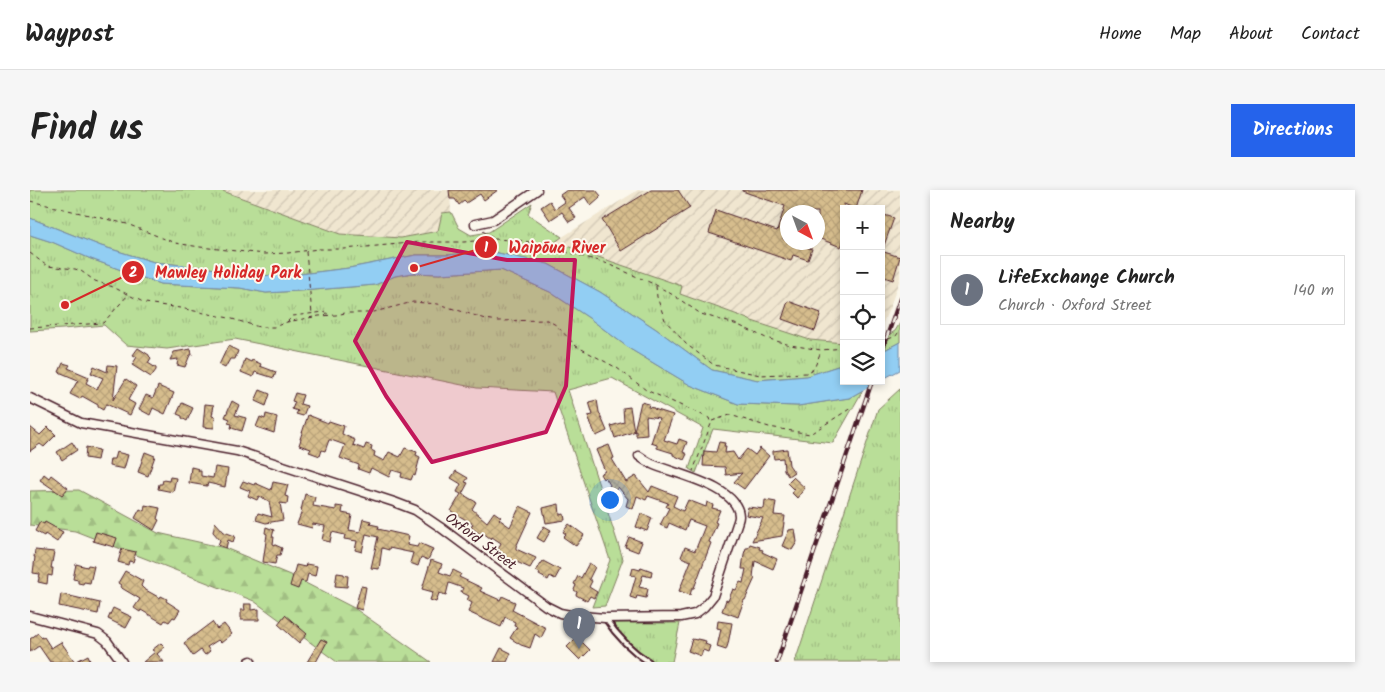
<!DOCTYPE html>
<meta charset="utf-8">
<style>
body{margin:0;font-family:Kalam,sans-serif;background:#f6f6f6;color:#222}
.controls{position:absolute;right:15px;top:15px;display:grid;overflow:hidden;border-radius:0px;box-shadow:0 2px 8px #0003}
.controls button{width:45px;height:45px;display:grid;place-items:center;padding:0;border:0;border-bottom:1px solid #e0e0e0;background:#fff;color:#222;font:25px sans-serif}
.compass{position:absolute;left:750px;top:15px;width:45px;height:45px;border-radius:50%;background:#fff;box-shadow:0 2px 8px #0003;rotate:139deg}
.you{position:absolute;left:579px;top:309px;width:18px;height:18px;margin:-12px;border:4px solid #fff;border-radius:50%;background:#1a73e8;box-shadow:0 0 0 8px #1a73e833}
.badge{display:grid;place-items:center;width:32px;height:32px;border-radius:50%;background:#2563eb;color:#fff;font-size:16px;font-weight:700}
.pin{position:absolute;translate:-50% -41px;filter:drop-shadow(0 1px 2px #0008)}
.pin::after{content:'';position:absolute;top:26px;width:18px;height:15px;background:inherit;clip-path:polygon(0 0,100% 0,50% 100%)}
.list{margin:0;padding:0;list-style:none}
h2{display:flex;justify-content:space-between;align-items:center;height:65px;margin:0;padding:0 20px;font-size:21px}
h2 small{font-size:16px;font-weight:400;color:#767676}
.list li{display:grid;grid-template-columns:32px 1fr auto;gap:15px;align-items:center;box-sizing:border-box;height:70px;margin:0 10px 10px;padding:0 10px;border:1px solid #e0e0e0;border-radius:0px}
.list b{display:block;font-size:19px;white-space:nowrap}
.list p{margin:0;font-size:16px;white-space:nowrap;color:#767676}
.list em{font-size:16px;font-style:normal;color:#767676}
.icon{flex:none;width:28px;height:28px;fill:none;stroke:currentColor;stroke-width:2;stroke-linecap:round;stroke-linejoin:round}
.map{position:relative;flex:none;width:870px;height:472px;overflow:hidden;border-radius:0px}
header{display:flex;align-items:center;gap:30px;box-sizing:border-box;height:70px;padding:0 25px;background:#fff;border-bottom:1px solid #e0e0e0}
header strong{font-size:24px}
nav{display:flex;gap:28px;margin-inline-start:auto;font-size:18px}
.intro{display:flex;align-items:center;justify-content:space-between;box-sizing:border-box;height:120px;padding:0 30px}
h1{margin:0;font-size:35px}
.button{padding:12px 22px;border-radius:0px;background:#2563eb;color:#fff;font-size:18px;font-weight:700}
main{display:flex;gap:30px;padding:0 30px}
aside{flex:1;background:#fff;border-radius:0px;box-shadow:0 2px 8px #0003}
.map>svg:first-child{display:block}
</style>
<header>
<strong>Waypost</strong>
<nav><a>Home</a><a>Map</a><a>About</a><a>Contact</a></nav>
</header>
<div class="intro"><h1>Find us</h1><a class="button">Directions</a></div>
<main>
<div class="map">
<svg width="870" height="472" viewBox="0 0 870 472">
<defs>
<pattern id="industrial-furrows" width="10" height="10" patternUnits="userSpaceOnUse" patternTransform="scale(1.25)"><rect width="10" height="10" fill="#f0e6d0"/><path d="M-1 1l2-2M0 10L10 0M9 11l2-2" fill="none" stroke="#cfc5b3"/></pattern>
<pattern id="grass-tufts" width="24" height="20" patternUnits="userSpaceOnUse" patternTransform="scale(1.25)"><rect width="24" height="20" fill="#b9de98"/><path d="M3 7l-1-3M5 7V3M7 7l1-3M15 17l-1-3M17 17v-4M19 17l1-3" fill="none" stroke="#a1be83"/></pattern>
<pattern id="forest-firs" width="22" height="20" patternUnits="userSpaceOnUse" patternTransform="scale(1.25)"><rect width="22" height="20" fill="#b9de98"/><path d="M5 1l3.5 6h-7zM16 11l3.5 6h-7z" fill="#a1be83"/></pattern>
<pattern id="building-cross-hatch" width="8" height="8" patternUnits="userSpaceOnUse" patternTransform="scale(1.25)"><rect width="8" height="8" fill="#d6bd8d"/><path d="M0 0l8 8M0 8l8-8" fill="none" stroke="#b9a27a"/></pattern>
</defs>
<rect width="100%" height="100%" fill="#fbf7ec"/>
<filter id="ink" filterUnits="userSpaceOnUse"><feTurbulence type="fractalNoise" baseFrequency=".02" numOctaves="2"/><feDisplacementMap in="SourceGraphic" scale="10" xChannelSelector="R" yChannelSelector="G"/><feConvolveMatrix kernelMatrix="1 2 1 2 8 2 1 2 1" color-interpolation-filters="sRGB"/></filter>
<g filter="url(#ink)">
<g fill="url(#industrial-furrows)" fill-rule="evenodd">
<path d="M190,0H420L421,22L412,23L408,41L371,48L310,44Z"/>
<path d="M608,0H870V88L860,117L851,137V19H814V153L780,150L722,131L708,125L649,104L651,96L524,52ZM758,22H788V52H758Z"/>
</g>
<g fill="url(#grass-tufts)" stroke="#827e62">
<path d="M0,0H190L310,44L371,48L408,41L412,23L421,22L429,38L441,45L459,42L502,13L498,24L532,47L525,52L652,96L650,104L708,125L722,131L780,150L814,153V174L777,186L727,190L682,180L626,139L570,102L518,74L459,61L418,65H386L319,78L270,84L226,86L179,78L124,72L71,56L0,28Z"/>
<path d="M0,45L22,52L61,69L130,94L210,98L236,103L284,100L345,95L365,86L383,83L410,84L471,80L520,102L559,128L600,159L660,195L708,214L768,216L819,208L833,200L803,253L683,239L666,283L659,279L673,238L582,188L538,200L593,369L575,416L562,417L580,370L523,202L447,198L205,149L137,159L96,155L74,135L33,139L0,141Z"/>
<path d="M870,133V152L851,162V144L853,148L865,141Z"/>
<path d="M870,199V472H765L848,219Z"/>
<path d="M583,433H650L642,472C637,472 630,472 625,472C611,468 592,444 583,433Z"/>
</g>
<path fill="url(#forest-firs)" stroke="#827e62" d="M49,300L128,343L195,358L260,385L324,418L401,472H307L224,411L45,341L0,335V301Z"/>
<g fill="#92cef3" stroke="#7588a3">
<path d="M0,28L71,56L124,72L179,78L226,86L270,84L319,78L386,65H418L459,61L518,74L570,102L626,139L682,180L728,190L777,186L814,174V191H849L819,208L768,216L708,214L660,195L600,159L559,128L520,102L471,80L410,84L383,83L365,86L345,95L284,100L236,103L210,98L130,94L61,69L22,52L0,45Z"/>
<path d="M870,152V180L851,190V162Z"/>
</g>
<g fill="url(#building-cross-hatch)" stroke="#4a1f2b">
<path d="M419,0H468L454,10L450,4L436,13L434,11L429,15L425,9H420Z"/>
<path d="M537,0H566L571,6L569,7L570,8L561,16L555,7L539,18L546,28L539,32L532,22L520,30L511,17L520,11L525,19L535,12L530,5Z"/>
<path d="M621,0H648L660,18L591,61L572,30Z"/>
<path d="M712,0H832L826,19L814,14V49L811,57L788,48V22H758V36L753,49L758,51V52H763L782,59L778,70L763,65L761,71L679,43L686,20L747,41L755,16L712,1Z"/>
<path d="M851,24L864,28L852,61H851Z"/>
<path d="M851,61L870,67L863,90L851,86Z"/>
<path d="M758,111L791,123L785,141L752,129Z"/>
<path d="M198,156L208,161L205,169H200L195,178L189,175Z"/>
<path d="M108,158L119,165V166L121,168L118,173L126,178V180L121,187L102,175L107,167L103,165Z"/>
<path d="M161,159L162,165H160L155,177L147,175L148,169L140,170L144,162Z"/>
<path d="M215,169L221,172L222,170L231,174L230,176L246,182L244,188L225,182L223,187L211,182Z"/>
<path d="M33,173L40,175L38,178L59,187L56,193L67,199L73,188L61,183L64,176L77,182L78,175L87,176L83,210L96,189L106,196L98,210L105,214L100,225L76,214L73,220L68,217V215L52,206L50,209L40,204L48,190L29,182Z"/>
<path d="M128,196L144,203L135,224L123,218L120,225L109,219L116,205L123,208Z"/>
<path d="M230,200L240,204L236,216L225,211Z"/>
<path d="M265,203L273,205L270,214L277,216L273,226L266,224L268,221L262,219L265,212L262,211Z"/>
<path d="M567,210L569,222L577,241L566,246L558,226L563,225L559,212Z"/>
<path d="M202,211L209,215L205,225L216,228L212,241L201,238L202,234L198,233L200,229L195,227Z"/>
<path d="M611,212L619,214L618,217L624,218V219L643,225L634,250L647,254L649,249L657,252L653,262L657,264L654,270L643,265V263L627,258V255L621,253L629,228L616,226L617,245L606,246V241L585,248L581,236L594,232L593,218L600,217L604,241Z"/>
<path d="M152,213L163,218L157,231L152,228V226L147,224Z"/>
<path d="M175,214L184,215L182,226L185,227L184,238L173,237Z"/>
<path d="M236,224L247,227L244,243L226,237L230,227L235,229Z"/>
<path d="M278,225L298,233L299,231L314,236L312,244L325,250L323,255L334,259L336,254L342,256L341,260L345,262L344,266L354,271L359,262L370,267L375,258L387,262L386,265L390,267L385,286L383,285L381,290L371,287L372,283L362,280L359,287L341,278L339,283L328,279L329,275L310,268L315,255L301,250H299L295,261L292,260L290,266L279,262L281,259L269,255L271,249H270Z"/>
<path d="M0,237L10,245L18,237L26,245L14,257L10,254L0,261Z"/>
<path d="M42,252L47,260L32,270L27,262Z"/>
<path d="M689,252L695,253L694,256H696L695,263L703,262L708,270L717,259L725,265L730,258L739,266L714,299L704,292L712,283L696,285L695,277L673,276L674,261L686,262Z"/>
<path d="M579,255L584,268L582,269L596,292L606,286L619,302L622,296L647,306L643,316L653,321L658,310L676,317L677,312L683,315L682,318L690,320L685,332L687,333L679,352L681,353L664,398H662L660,405L649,401L661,371L651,367L655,357L665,361L675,336L659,330L655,340L639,333L637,338L630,335L639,318L636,317L638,313L618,306L616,310L607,306L603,319L596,316L598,309L588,297L582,305L576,301L580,295L575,287L573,289L570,284L575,281L566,260Z"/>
<path d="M56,257L69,260L67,270L55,268Z"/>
<path d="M757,259L759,275L764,282L758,286L754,280L753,268L744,269L743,263V261Z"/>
<path d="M86,262L98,265L94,279L79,276L80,269H84Z"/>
<path d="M115,262L125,266L118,286L108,282Z"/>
<path d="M161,277L169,279L168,281H171V286L183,288L185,277L198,279L195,297L178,293L177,296L159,293Z"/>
<path d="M426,281L438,288L435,292L438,293L432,304L446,312L442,319L457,332L464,322L471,327L469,329L480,337L490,316L502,322L486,357V359L506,368L500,378L473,366L474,364L467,361L471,353L462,347L461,349L452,342L450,344L441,337L443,334L421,321L431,304L427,302L431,294L421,288Z"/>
<path d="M14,284L19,288L21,285L38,298L32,305L10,290Z"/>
<path d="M140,287L146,288L143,302L128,299L129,294H132L133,290L139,291Z"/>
<path d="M763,287L775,298L767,308L762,303L764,300L757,293Z"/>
<path d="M213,291L224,295L225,293L241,300L243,292L258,295L255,306L258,307L257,314L250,313L253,330L236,333L226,330L228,323L242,327L239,311L229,306L227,310L218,306L220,301L210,297Z"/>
<path d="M275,304L285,307L283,316L306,320V316L313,317L312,323L322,325L319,340L330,342L333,329L341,331L340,334L349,336L348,339L379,346L377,355L387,357L389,353L403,359L398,370L391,367L388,376L380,373L383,363L359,358V360L352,358L349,379L341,378L348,347L336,344L332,362L325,360L327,351L314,349L315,345L302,342L300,352L292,350L295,336L283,334L282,338L267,334L272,321L271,320Z"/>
<path d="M735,310L746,312L744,325L755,326L752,346L722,351L733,328L716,325L718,317L734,319Z"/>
<path d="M529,314L530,325L534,324L535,330L516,333L513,318Z"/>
<path d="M115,315L130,318L127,329L129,330L124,340L105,328L110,319L114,321Z"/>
<path d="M611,323L622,328L617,341L606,337Z"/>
<path d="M10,332L14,334L15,332L33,342L27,352L15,344L14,346L5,341Z"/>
<path d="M185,332L194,342L205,346L203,352L198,350L196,358L188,355L190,350L183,342Z"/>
<path d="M539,334L554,345L546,356L533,347L536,344L533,342Z"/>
<path d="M514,336L521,340L514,352L507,348Z"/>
<path d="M236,337L244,340L242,347H244L243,354L252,358L250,365H247L245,374L233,372L237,344L235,343Z"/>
<path d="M765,339L767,352L762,360L752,356L759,340Z"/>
<path d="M66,342L87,348L84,357L63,351Z"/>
<path d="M599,347L612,352L608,362L595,357Z"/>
<path d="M720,354L730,357L729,359L733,360L732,362L747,369L743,379L725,371L723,387L725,388L715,410H714L708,427L692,421L696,410L698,411L703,399L706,400L710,392L713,393L716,379H712L714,364L716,358H718Z"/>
<path d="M92,359L106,362L103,372L99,371L98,375L88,372Z"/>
<path d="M5,360L24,362L21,378H23L22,386L18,385L17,394L8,392L10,384L3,383L5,367H4Z"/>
<path d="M401,370L412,374L409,382L420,386L423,380L431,384L429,387L452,398L450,401L470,410L472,406L485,412L482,420L516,438L511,448L505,444L500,458L491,455L480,448L487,437L484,436L485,432L475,427L471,437L438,422L442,413L437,410L439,406L431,402L433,398L419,393L416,405L409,403L406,412L400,410L403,402L392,399Z"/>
<path d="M513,371L530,380L525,389L520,386L518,390L509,385L510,383L506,381Z"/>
<path d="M559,373L565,377L559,389L562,391L559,397L567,402L564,408L560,406L557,411L546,405L547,402L544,400L546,395L544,394L548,386L551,388Z"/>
<path d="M46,374L57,377L58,375L64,376L60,393L54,392L53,394L48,393V390L43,389Z"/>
<path d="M276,374L287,376L285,386L278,384L276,392L271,391L268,399L260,396L266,375L275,377Z"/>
<path d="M611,377L622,381L621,387L613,385L609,397L618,399L616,408L607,406L606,409L600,407L606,386L601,385L603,378L610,380Z"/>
<path d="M95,381L113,391L111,396L114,399L130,408L131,406L137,409L136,411L150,420L145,428L143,427L139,432L135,430L133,433L111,420L110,422L104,418L110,409L90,397L91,395L88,393Z"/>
<path d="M307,383L314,384V385L318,386L317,397L305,396Z"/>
<path d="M331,396L336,397L332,420L325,418Z"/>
<path d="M31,404L70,413L68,424L29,416Z"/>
<path d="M214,414H221V420L229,419V430H211V420H215Z"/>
<path d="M83,418L102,427L96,438L78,429Z"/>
<path d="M255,425L277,444L269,453L248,434Z"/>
<path d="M688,431L702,433L698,454L696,460L687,457L691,439L687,438Z"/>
<path d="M182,432L187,439L194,434L202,444L191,453L188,450L177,457L180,461L175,465L171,460L163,466L154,453Z"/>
<path d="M8,443L12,448L14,447L21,458L31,452L45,472L58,465L61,472H20L9,456L0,462V449Z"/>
<path d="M547,447L560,460L550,470L537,457Z"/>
<path d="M291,449L297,452L286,472H277Z"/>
<path d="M662,449L667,450V449L676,451L675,454L680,456L678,462L673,460L671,466L658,461Z"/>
<path d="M131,453L135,457L127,464L134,472H113L125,462L122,460Z"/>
<path d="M471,458L481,463L477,472H464Z"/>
</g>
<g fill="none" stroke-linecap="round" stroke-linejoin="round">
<defs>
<path id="lane" d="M575,428C587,446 600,460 619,472"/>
<g id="street">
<path d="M445,34L463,30L507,0"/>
<path d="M0,208L51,233L207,261L364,312L385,320L410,337L516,416L530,423L540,425L575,428L651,427L665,424L674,417L683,406L707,334C708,331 709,329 709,326C708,296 644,284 622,274C618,272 613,269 609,266"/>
<path d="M0,426L68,444L77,451L92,472"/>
<path d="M219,472L221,471"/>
</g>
</defs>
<use href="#lane" stroke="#4a1f2b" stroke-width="8"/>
<use href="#street" stroke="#4a1f2b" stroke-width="11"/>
<g stroke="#4a1f2b" stroke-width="1" stroke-dasharray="4 4" stroke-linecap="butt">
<path d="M0,11L97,34L145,53L170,57L234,64L258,63L288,59H314L391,52H434L465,49L495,51L573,72L626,95L643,105L671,124L708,135L736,148L760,155L791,160L814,158"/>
<path d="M453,41L464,49"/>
<path d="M276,62L282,124"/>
<path d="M0,63L17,76L45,79L51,81L65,91L83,97L115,113L150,118L199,128L229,137H244L257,132L289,126L306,125L315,123H340L383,112L408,114L456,129L468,131L517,130L526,135L546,156L587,178L616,200L679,228L681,234L663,281"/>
<path d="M626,96L627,107L635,130L656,154L684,175L730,185L776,183L784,179L791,161"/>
<path d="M257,132L263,126L294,122L300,125"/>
<path d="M0,138L73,133L98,105"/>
<path d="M851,152L866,146L870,140"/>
<path d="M682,231L700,225L739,237L780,244L821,218"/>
</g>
<use href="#lane" stroke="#fbf7ec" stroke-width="4"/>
<use href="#street" stroke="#fbf7ec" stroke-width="8"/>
<defs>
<g id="rail">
<path d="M851,164L870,109"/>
<path d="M747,472L842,191"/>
</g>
</defs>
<use href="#rail" stroke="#4a1f2b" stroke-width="4.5"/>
<use href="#rail" stroke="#fbf7ec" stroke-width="2.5" stroke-dasharray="8" stroke-linecap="butt"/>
</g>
</g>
<path fill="#c2185b" fill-opacity="0.2" stroke="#c2185b" stroke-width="4" stroke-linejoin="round" d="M377,52L477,70H545L536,196L516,242L402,272L356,206L325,151Z"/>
<g text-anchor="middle" stroke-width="4" stroke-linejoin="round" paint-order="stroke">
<g font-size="15" fill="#4a1f2b" stroke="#fbf7ec">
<text transform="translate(451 351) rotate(37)" y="5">Oxford Street</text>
</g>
</g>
<path fill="none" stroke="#d62828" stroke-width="2" d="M384 78L456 57M35 115L103 82"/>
<g fill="#d62828" stroke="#fbf7ec" stroke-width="2">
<circle cx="384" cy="78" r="5"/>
<circle cx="35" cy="115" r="5"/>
<circle cx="456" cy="57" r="12"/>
<circle cx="103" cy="82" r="12"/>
</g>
<g font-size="15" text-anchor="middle" font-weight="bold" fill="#fff">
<text x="456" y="62">1</text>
<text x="103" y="87">2</text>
</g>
<g font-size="16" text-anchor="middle" font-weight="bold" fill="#d62828" stroke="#fbf7ec" stroke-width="4" stroke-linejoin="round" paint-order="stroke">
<text x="527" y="63">Waipōua River</text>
<text x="198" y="88">Mawley Holiday Park</text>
</g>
</svg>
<div class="controls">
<button>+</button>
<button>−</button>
<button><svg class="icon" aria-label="locate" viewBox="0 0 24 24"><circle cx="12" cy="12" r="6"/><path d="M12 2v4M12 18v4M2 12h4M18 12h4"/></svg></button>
<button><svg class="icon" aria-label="layers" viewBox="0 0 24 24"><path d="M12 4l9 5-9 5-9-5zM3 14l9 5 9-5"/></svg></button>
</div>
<svg class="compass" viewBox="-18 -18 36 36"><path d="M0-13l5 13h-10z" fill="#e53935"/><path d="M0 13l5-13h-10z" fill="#767676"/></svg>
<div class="you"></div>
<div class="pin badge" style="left:549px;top:459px;background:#6b7280">1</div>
</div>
<aside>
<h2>Nearby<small></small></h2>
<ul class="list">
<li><span class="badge" style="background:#6b7280">1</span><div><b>LifeExchange Church</b><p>Church · Oxford Street</p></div><em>140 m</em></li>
</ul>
</aside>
</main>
